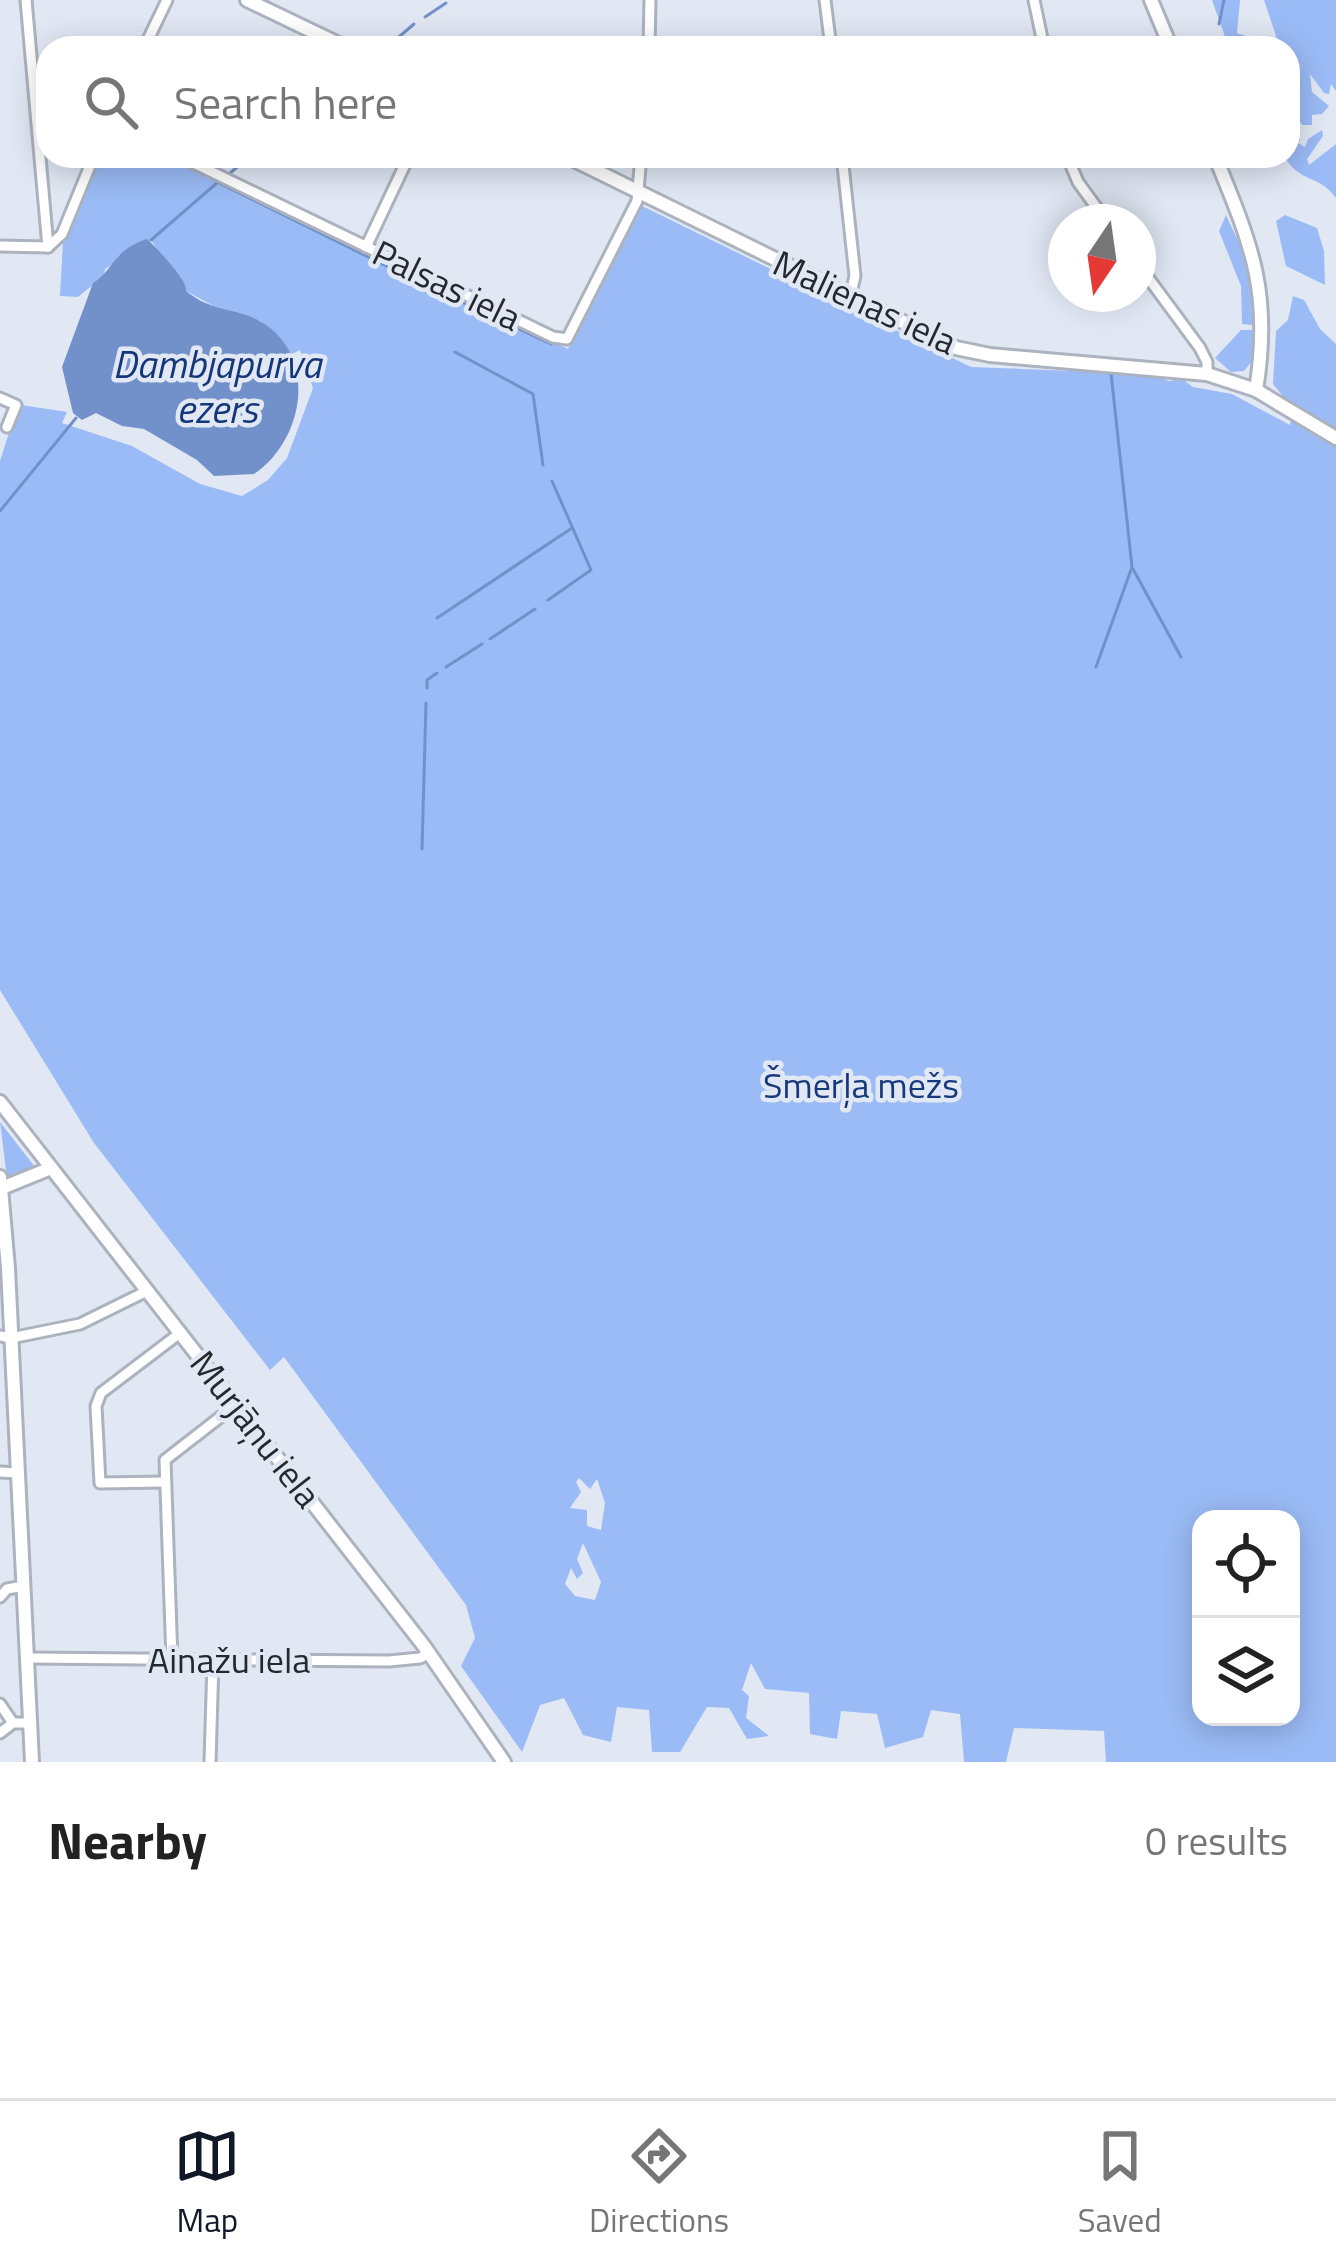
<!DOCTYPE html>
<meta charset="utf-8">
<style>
body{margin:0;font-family:"Titillium Web",sans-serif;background:#f2f2f2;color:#222}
.controls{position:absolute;right:36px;bottom:36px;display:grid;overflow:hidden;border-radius:24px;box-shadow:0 6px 30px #0003}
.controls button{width:108px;height:108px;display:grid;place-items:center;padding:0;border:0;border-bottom:3px solid #e0e0e0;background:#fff;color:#222;font:60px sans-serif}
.compass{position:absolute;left:1048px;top:204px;width:108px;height:108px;border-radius:50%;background:#fff;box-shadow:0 6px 30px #0003;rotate:193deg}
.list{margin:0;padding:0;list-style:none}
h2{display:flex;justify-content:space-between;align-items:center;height:156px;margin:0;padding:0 48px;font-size:51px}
h2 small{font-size:39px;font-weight:400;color:#767676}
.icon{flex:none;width:66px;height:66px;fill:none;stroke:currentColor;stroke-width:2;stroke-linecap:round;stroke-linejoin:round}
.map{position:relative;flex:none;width:1336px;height:1762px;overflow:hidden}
.search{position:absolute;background:#fff;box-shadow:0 6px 30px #0003;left:36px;right:36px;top:36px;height:132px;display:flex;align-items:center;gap:30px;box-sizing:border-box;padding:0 42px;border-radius:36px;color:#767676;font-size:45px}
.sheet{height:336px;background:#fff}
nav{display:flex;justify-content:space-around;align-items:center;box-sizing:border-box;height:168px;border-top:3px solid #e0e0e0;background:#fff;font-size:33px;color:#767676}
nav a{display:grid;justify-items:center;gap:6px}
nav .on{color:#111827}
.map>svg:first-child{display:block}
</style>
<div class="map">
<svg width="1336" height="1762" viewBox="0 0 1336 1762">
<rect width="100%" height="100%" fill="#e1e8f4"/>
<g fill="#9bbbf6" fill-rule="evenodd">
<path d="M1212,0H1240L1237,33L1257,40L1255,48H1229Z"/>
<path d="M1264,0H1336V91L1331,84L1329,94L1324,93L1310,74L1312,92L1329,106L1322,114L1312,115V125H1302L1293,109L1288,114L1292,100L1288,96V48H1280Z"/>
<path d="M1288,123H1294L1300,141L1293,140L1305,147L1308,139L1322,130L1323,136L1307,159L1309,165L1336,144V198C1319,174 1300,184 1284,156H1288Z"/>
<path d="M100,156H169L303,225L568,349L638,204L971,367L1151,374L1169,381L1182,379L1193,387L1232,394L1290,425L1291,421L1276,408L1336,443V1762H1106L1104,1731L1014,1728L1006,1762H964L960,1714L931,1710L923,1737L885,1748L877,1714L841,1711L837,1739L810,1734L809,1693L765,1689L751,1663L742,1690L749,1696L746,1718L769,1736L747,1739L729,1708L707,1707L680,1752H652L649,1710L617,1707L611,1742L583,1735L564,1698L540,1705L522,1752L461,1666L475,1638L466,1605L284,1357L270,1370L94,1143L0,990V461L16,411L21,405L67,412L62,423L132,446L200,484L242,496L268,480L287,458L313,388L300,350L290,355L261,321L212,305L186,291L180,276L165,262L151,240L105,269L104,276L78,297L60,296L63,242ZM579,1478L590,1489L597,1479L605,1503L601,1530L587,1526V1510L570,1508L581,1492L576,1482ZM1201,1519H1291V1717H1201ZM583,1543L601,1582L595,1600L575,1596L565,1584L571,1568L577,1579L583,1573L577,1559Z"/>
<path d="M1226,215L1248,262L1253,325L1242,324L1241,286L1219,231Z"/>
<path d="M1285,215L1317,228L1324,251L1325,285L1286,266L1276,221Z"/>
<path d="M1293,296L1304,300L1320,329L1336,344V431L1281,399L1282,395L1273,384L1276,331L1288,320Z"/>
<path d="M1241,330H1253L1252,361L1244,371L1231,372L1215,358Z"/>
<path d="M0,1122L35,1167L10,1179L7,1178Z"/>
</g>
<path fill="#7291ca" d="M147,239C154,245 178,271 183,281C189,292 182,289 193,296C213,311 242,309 263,323C319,359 303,441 254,474L214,476L197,460L144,429L122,426L96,413L82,420L73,413L62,367L93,283C112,272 114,249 147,239Z"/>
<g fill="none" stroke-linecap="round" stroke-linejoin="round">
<g stroke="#7291ca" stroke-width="3">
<path d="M425,17L446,3"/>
<path d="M1219,24L1224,0"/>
<path d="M386,48L414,24"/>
<path d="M229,174L250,156"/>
<path d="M217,182L425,285"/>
<path d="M151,240L218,182"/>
<path d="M430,287L551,344"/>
<path d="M455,352L533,394L543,465"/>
<path d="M0,511L76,418"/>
<path d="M1133,569L1181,657"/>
<path d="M548,600L591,570L552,481"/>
<path d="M437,618L572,528"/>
<path d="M490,639L535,609"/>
<path d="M446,667L482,644"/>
<path d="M1096,667L1132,567L1111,373"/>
<path d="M427,688V680L437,673"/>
<path d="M422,849L426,703"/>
</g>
<defs>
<g id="street">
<path d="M26,0L48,247"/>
<path d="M825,0L831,48"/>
<path d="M1034,0L1044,48"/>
<path d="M144,48L167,0"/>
<path d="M649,48L650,0"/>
<path d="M179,156L553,337L567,339L637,201L641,156"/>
<path d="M842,156L855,276L850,297"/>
<path d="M1067,156L1078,182L1107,222"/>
<path d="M0,246L48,247"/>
<path d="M48,247L62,234L94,156"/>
<path d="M366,247L409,156"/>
<path d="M1138,264L1200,348L1207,362V374"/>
<path d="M0,398L16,405L7,427"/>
<path d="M0,1336L11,1338L80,1324L147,1291"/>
<path d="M0,1472L19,1473"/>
<path d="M164,1482L100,1483L96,1406L101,1393L180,1333"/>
<path d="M0,1597L7,1589L24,1586"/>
<path d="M27,1658L389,1661L420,1658L429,1653"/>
<path d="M172,1660L165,1460L237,1404"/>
<path d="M0,1704L13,1723"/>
<path d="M0,1733L13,1723H30"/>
<path d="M210,1762L213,1661"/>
</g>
<g id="secondary">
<path d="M247,0L347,48"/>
<path d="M1151,0L1171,48"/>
<path d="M566,156L956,348L990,355L1207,374L1256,390L1336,438"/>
<path d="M1215,156C1251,244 1272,292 1256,390"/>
<path d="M0,1102L424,1646L504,1762"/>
<path d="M0,1177L8,1268L32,1762"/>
<path d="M2,1188L51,1168"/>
</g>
</defs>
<use href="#street" stroke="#acb3be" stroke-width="15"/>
<use href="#secondary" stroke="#acb3be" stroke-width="18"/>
<use href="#street" stroke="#fff" stroke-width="9"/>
<use href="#secondary" stroke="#fff" stroke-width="12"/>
</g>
<g text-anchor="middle" stroke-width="9" stroke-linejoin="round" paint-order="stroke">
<g font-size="36" fill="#25282c" stroke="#e1e8f4">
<text transform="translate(447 285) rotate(26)" y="13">Palsas iela</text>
<text transform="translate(865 302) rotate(25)" y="13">Malienas iela</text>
<text transform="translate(256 1429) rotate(52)" y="13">Murjāņu iela</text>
<text x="229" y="1673">Ainažu iela</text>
</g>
<g font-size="36" fill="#16397e" stroke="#e1e8f4">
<text x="861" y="1098">Šmerļa mežs</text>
</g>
<g font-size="39" font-style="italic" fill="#14377b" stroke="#e1e8f4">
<text x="217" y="378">Dambjapurva<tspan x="217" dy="45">ezers</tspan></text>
</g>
</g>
</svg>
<div class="controls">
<button><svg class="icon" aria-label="locate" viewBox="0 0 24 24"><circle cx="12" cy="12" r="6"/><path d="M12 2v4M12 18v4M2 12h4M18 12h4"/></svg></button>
<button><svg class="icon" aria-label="layers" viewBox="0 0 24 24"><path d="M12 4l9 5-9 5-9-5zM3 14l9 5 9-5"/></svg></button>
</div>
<svg class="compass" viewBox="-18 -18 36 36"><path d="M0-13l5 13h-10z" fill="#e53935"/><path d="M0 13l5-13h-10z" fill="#767676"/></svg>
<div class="search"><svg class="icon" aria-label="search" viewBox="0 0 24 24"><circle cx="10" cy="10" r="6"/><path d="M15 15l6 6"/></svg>Search here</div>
</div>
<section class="sheet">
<h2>Nearby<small>0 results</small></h2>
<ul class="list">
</ul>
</section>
<nav>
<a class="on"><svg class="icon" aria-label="map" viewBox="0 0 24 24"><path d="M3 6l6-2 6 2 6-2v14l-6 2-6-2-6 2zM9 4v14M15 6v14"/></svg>Map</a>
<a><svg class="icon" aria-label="directions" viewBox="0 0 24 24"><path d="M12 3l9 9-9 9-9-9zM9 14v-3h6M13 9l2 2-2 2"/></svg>Directions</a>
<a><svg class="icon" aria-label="saved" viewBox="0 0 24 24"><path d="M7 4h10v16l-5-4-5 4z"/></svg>Saved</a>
</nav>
